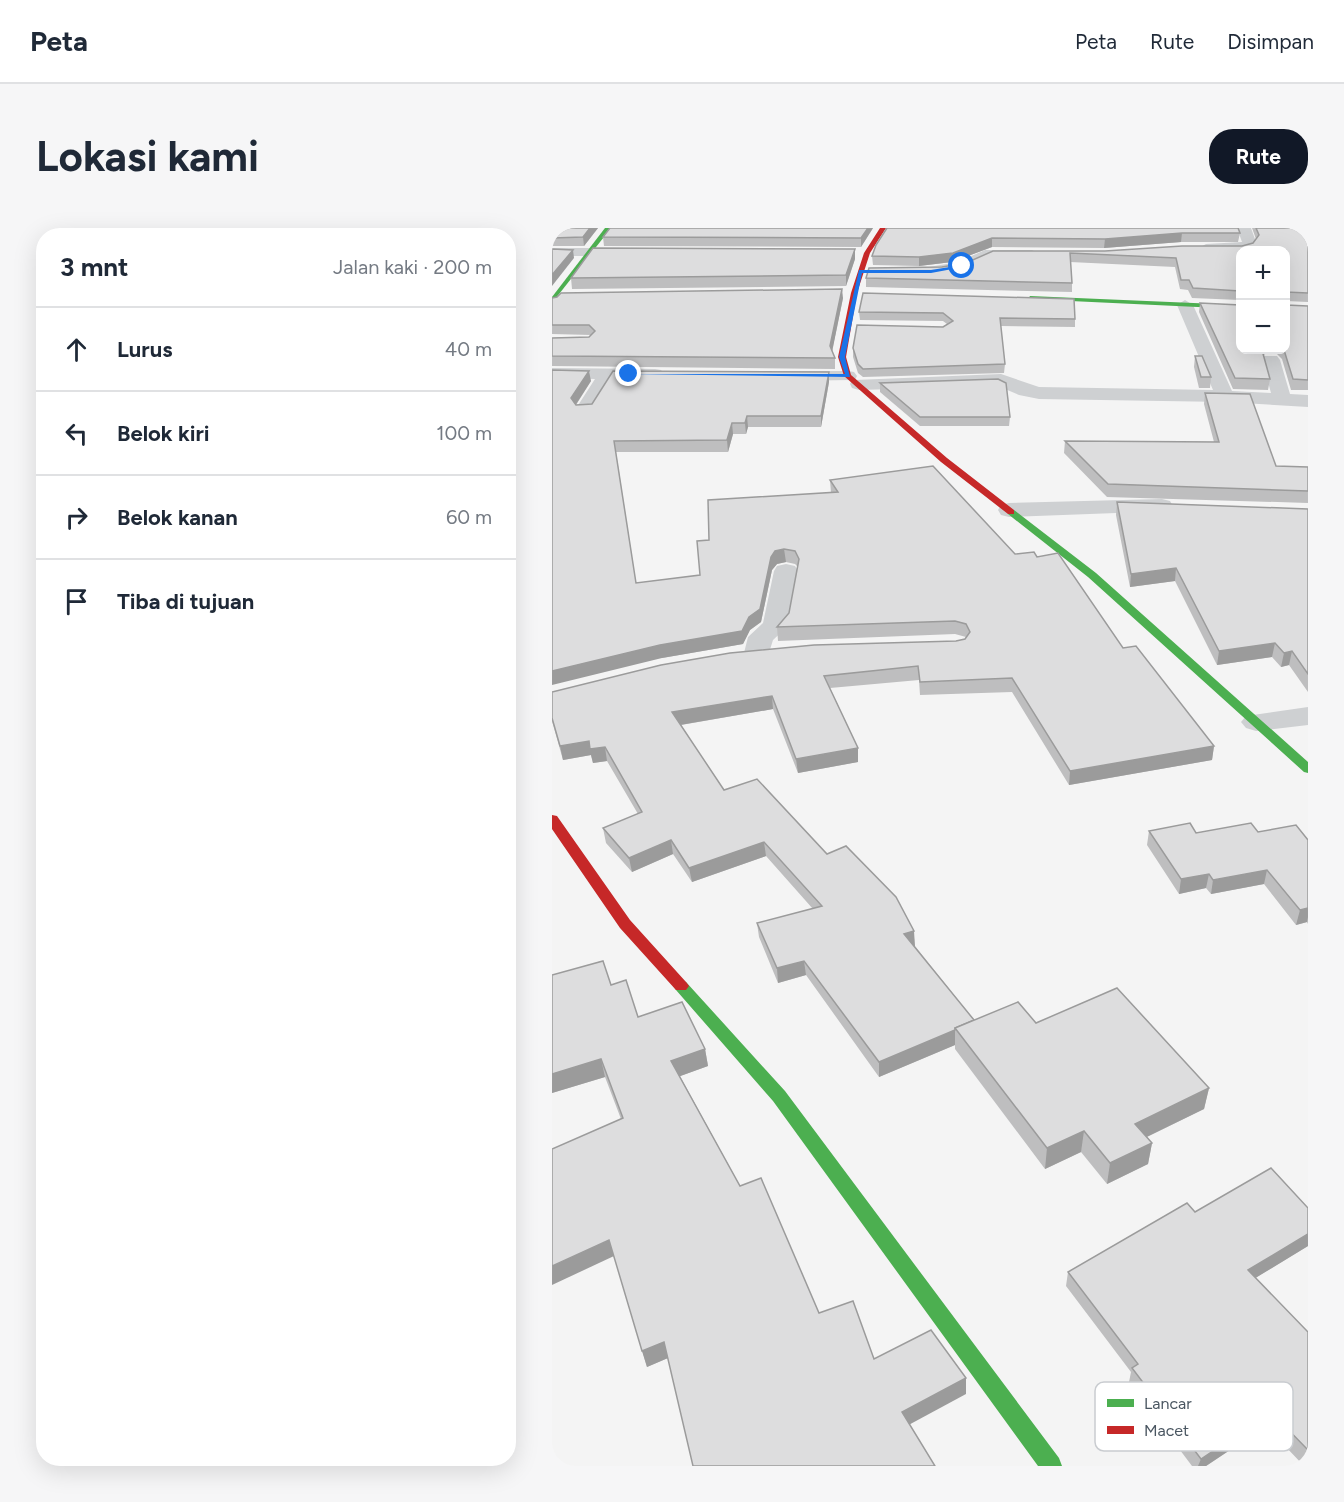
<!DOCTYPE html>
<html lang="id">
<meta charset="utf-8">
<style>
body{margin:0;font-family:Figtree,sans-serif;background:#f6f6f7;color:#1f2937}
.controls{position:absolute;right:18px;top:18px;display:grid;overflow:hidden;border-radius:12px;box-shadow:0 6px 24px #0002}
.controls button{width:54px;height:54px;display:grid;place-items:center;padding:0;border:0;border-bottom:2px solid #e0e1e3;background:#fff;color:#1f2937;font:30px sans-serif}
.stop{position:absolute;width:18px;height:18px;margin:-14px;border:4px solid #1a73e8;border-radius:50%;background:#fff}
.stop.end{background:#1a73e8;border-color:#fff;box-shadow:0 2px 6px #0008}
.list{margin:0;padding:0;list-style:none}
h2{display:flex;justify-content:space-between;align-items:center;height:78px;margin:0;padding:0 24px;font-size:26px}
h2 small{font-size:20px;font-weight:400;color:#747a83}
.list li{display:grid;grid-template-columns:39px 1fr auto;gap:18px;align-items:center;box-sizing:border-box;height:84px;padding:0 24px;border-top:2px solid #e0e1e3}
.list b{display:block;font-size:22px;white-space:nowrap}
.list em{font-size:20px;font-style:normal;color:#747a83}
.icon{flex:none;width:33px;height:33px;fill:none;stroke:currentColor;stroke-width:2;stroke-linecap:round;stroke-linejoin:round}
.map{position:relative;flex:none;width:756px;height:1238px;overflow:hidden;border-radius:24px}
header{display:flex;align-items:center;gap:36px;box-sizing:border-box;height:84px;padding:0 30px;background:#fff;border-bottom:2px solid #e0e1e3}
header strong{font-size:28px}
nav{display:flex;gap:33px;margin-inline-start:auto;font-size:21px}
.intro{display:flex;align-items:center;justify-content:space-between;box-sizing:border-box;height:144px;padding:0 36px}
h1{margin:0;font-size:42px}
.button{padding:15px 27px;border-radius:24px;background:#111827;color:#fff;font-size:21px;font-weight:700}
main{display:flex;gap:36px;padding:0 36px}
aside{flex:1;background:#fff;border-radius:24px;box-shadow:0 6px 24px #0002}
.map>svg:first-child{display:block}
</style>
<header>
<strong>Peta</strong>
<nav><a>Peta</a><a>Rute</a><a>Disimpan</a></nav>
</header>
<div class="intro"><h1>Lokasi kami</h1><a class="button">Rute</a></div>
<main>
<aside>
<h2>3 mnt<small>Jalan kaki · 200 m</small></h2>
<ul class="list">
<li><svg class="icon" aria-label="ahead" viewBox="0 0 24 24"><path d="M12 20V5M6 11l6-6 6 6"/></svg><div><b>Lurus</b></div><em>40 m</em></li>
<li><svg class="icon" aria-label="left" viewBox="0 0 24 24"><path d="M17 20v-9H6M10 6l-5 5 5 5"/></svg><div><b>Belok kiri</b></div><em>100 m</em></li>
<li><svg class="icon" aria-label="right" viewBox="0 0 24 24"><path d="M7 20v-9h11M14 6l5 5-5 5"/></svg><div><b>Belok kanan</b></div><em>60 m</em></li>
<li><svg class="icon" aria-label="arrive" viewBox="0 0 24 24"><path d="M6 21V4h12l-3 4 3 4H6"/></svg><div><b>Tiba di tujuan</b></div></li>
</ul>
</aside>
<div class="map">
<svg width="756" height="1238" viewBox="0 0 756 1238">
<rect width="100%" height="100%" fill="#f4f4f4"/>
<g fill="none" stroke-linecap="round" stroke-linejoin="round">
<g fill="#ced0d2" fill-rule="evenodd">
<path d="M685,0H699L704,14L699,21L654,24L647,20L654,16L690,14Z"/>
<path d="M0,20H76L83,24L76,28H0Z"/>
<path d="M433,22H480L487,26L480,30H436L415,41L377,47L370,43L377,39L406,34Z"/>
<path d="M633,72L641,77L680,163L719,165L710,132L713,128H725L728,132L738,166L756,167V179L673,174L487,171L467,167L446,158L307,162L300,160L298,156L300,152L232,153L226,152L223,148L226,144L232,143H296L302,144L305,148L303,152L449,146L487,159L661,162L625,77Z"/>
<path d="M0,140L103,141L109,142L112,146L109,150L103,151H61L40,186H26L23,182L43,151L0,150Z"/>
<path d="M610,271L618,273L621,278L618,283L457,289L449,287L446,282L449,277L457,275Z"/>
<path d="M234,336L243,338L246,343L236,398L221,412L215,431L205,433L195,431L192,425L196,409L211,395L222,343L225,338Z"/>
<path d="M756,479V497L704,503L694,500L689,494L694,488Z"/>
</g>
<g fill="#4caf50" fill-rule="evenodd">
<path d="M53,0H59L0,75V69Z"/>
<path d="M478,68L688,77V81L476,71Z"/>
<path d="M456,282H462L544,345L756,534V545L752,544L536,349L456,286Z"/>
<path d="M129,752L134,754L233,863L507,1230L510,1238H486L221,873L124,762L121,758L124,754Z"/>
</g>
<g fill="#c62828" fill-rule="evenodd">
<path d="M328,0H334L318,25L305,65L294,129L299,147L395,230L462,282V286H456L389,234L292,148L286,129L299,65L312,25Z"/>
<path d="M0,587L5,588L78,692L134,754L137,758L134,762H124L68,700L0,601Z"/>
</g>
</g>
<g fill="#bebebf">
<path d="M0,0H46L32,18H0Z"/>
<path d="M321,0L309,19L52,18L51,9Z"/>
<path d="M335,0L688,5L686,14H629L552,20L440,19L400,34L367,38L321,37L320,28Z"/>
<path d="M700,0H756V74L734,73V77L756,78V162H739L730,131L725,126H713L712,127L718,151L716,162L681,161L647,84L648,75L688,122H734L688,22V72L640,70L636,62L628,61L623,39L518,34L520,55V64L314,59V50L414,35L441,23H553L690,18L701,15L704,11Z"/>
<path d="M303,21V31L294,58L20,61L19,50Z"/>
<path d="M311,65L523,91V99L449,98L453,136L452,145L311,149L306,145L301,129V120L391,99L395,96L391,93L308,92L307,84Z"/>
<path d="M0,70H291L280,123L283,130V141L0,138V110L37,109L39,107L0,106Z"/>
<path d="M643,128L659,149L658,160H647L642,139Z"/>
<path d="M0,142L39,153L24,177L277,154L269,199H196L194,206H181L176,224H64L84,355L148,347L157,312L279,265L278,252L463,326L485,329L662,518L660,532L517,557L460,464L368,467L367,452L278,460L306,520V534L246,545L221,481L129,497L172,562L363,718L422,792L484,795L657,860L652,881L595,909L600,915L596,936L555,956L529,924L493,941L403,821V817L327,849L254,747L226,755L207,709L205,695L261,681L214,628L140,654L121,626L80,644L54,615L51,600L86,586L55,533L41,535L39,527L11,532L0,493V464L404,413L413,411L414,409L403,406L226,413L225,399L237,385L246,339L243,336L234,334L225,336L220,342L209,394L198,402L191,416L110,430Z"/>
<path d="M328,155L458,189L457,198H368L328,164Z"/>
<path d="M653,165L724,238L756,239V275L555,269L512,225L513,213L662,214L652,176Z"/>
<path d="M565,274L756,281V464L737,437L729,439L720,429L665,437L623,353L578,359L564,287Z"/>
<path d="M597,603L644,605L706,604L756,612V696L755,694L744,697L712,656L659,666L654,660L627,666L595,617Z"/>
<path d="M0,747L59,757L86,789L153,821L156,838L128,848L188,958L267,1085L322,1131L414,1150V1166L116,1130L95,1139L62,1028L69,891L53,849L0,865Z"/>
<path d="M643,984L756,1018L703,1050L756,1104V1238H752L714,1198L654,1238H640L577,1154L579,1144L514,1058L516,1044Z"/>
</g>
<g fill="#9b9b9b">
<path d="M38,0H46L32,18L31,9Z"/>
<path d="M316,0H321L309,19V10Z"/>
<path d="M630,5L629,14L552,20L553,11Z"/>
<path d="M440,10V19L400,34L367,38V29Z"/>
<path d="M303,21V31L294,58V47Z"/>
<path d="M21,22L22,30L0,58V47Z"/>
<path d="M290,61L291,70L279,129L278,118Z"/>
<path d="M37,143L39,153L21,181L19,170Z"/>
<path d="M277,144V154L269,199V188Z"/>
<path d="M195,188L196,199L194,206L193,195Z"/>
<path d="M180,195L181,206L176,224L175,212Z"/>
<path d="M232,321L234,334L225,336L220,342L209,394L198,402L191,416L110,430L0,457V443L219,329L223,323Z"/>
<path d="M624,340L623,353L578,359L579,346Z"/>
<path d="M723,415L720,429L665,437L667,423Z"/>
<path d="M740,423L737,437L729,439L732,425Z"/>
<path d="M220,468L221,481L122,498L120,484Z"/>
<path d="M37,513L53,519L55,533L41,535L39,527L11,532L8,518Z"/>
<path d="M662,518L660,532L517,557L518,543Z"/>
<path d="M306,520V534L246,545L244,531Z"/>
<path d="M119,612L121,626L80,644L77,630Z"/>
<path d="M212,614L214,628L140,654L137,640Z"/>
<path d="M715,642L712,656L659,666L661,652Z"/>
<path d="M657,646L654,660L627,666L629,651Z"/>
<path d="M756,680V689L755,694L744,697L748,682Z"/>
<path d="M362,703L363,718L353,720L352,706Z"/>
<path d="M252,733L254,747L226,755L225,740Z"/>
<path d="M403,802V817L327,849V834Z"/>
<path d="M153,821L156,838L123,850L119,833Z"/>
<path d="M49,831L53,849L0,865V846Z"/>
<path d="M657,860L652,881L580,916L583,896Z"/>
<path d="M532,903L529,924L493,941L495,920Z"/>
<path d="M600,915L596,936L555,956L558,935Z"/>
<path d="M756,1006V1018L692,1057L696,1042Z"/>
<path d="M57,1012L62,1028L0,1057V1038Z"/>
<path d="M112,1114L116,1130L95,1139L90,1123Z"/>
<path d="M414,1150V1166L351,1200L350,1184Z"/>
<path d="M719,1184L714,1198L654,1238H646L649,1231Z"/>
</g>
<g fill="#ddddde" stroke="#9b9b9b" stroke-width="1.5">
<path d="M0,0H38L31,9L0,10Z"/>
<path d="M58,0H316L309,10L51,9Z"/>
<path d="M335,0H686L688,5H630L553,11L440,10L401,25L367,29L320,28L324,17Z"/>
<path d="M704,0H756V65L734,64V77L756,78V152L741,151L732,122H734V22H688V63L641,60L637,52H629L624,30L518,25L520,55L314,50L317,40L390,39L414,35L441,23H553L630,18H690L701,15L707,7Z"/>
<path d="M41,20L303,21L294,47L19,50Z"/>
<path d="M0,21L21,22L0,47Z"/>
<path d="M290,61L278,118L283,130L0,128V110L37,109L43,103L37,97H0V70L5,69L9,65Z"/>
<path d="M311,65L522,71L523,91L448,90L453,136L311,141L306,136L301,120L305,97L391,99L401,93L391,85L307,84Z"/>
<path d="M648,75L688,77V122H710L718,151L683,150Z"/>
<path d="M643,128H650L659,149H649Z"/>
<path d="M0,142L37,143L19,170L24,177L40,176L61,143L277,144L269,188H195L193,195H180L175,212L62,213L84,355L148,347L145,313L157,312L156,272L286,264L278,252L381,238L463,326L482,324L485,329L506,325L571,420L584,418L662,518L518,543L460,450L368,454L366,438L272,448L306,520L244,531L220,468L120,484L172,562L205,551L275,626L294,618L344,669L362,703L352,706L422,792L403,800V802L327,834L252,733L225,740L205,695L270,678L212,614L137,640L119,612L77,630L51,600L90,584L53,519L38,521L37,513L8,518L0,490V464L109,437L178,425L262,417L404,413L413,411L418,404L414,396L403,393L225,399L237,385L247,331L243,323L232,321L223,323L219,329L208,381L197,389L190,403L108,417L0,443Z"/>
<path d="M446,151L454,155L458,189H368L328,155Z"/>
<path d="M653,165L698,166L724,238L756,239V263L556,256L513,213L667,214Z"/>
<path d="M565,274L756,281V446L740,423L732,425L723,415L667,423L624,340L579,346Z"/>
<path d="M638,595L644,605L699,595L706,604L744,597L756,612V680L748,682L715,642L661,652L657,646L629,651L597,603Z"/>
<path d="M51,733L59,757L74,752L86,789L130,774L153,821L119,833L188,958L209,950L267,1085L301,1073L322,1131L379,1102L414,1150L350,1184L383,1238H141L112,1114L90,1123L57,1012L0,1038V921L71,890L49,831L0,846V747Z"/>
<path d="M565,760L657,860L583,896L600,915L558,935L532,903L495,920L403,800L466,774L484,795Z"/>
<path d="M719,940L756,980V1006L696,1042L756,1104V1222L719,1184L649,1231L580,1140L586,1136L516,1044L635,975L643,984Z"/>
</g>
<path fill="#1a73e8" d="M410,37L411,39L379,45H310L293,129L298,149L75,146H293L287,129L307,42H379Z"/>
<rect x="543" y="1154" width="198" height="69" rx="9" fill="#fff" stroke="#c9ccd0" stroke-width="1.5"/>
<rect x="555" y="1171" width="27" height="8" fill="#4caf50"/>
<rect x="555" y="1198" width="27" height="8" fill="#c62828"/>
<g font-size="16" fill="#4a5661">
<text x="592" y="1181">Lancar</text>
<text x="592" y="1208">Macet</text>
</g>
</svg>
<div class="controls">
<button>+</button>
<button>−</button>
</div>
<div class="stop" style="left:410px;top:38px"></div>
<div class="stop end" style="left:77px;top:146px"></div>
</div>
</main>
